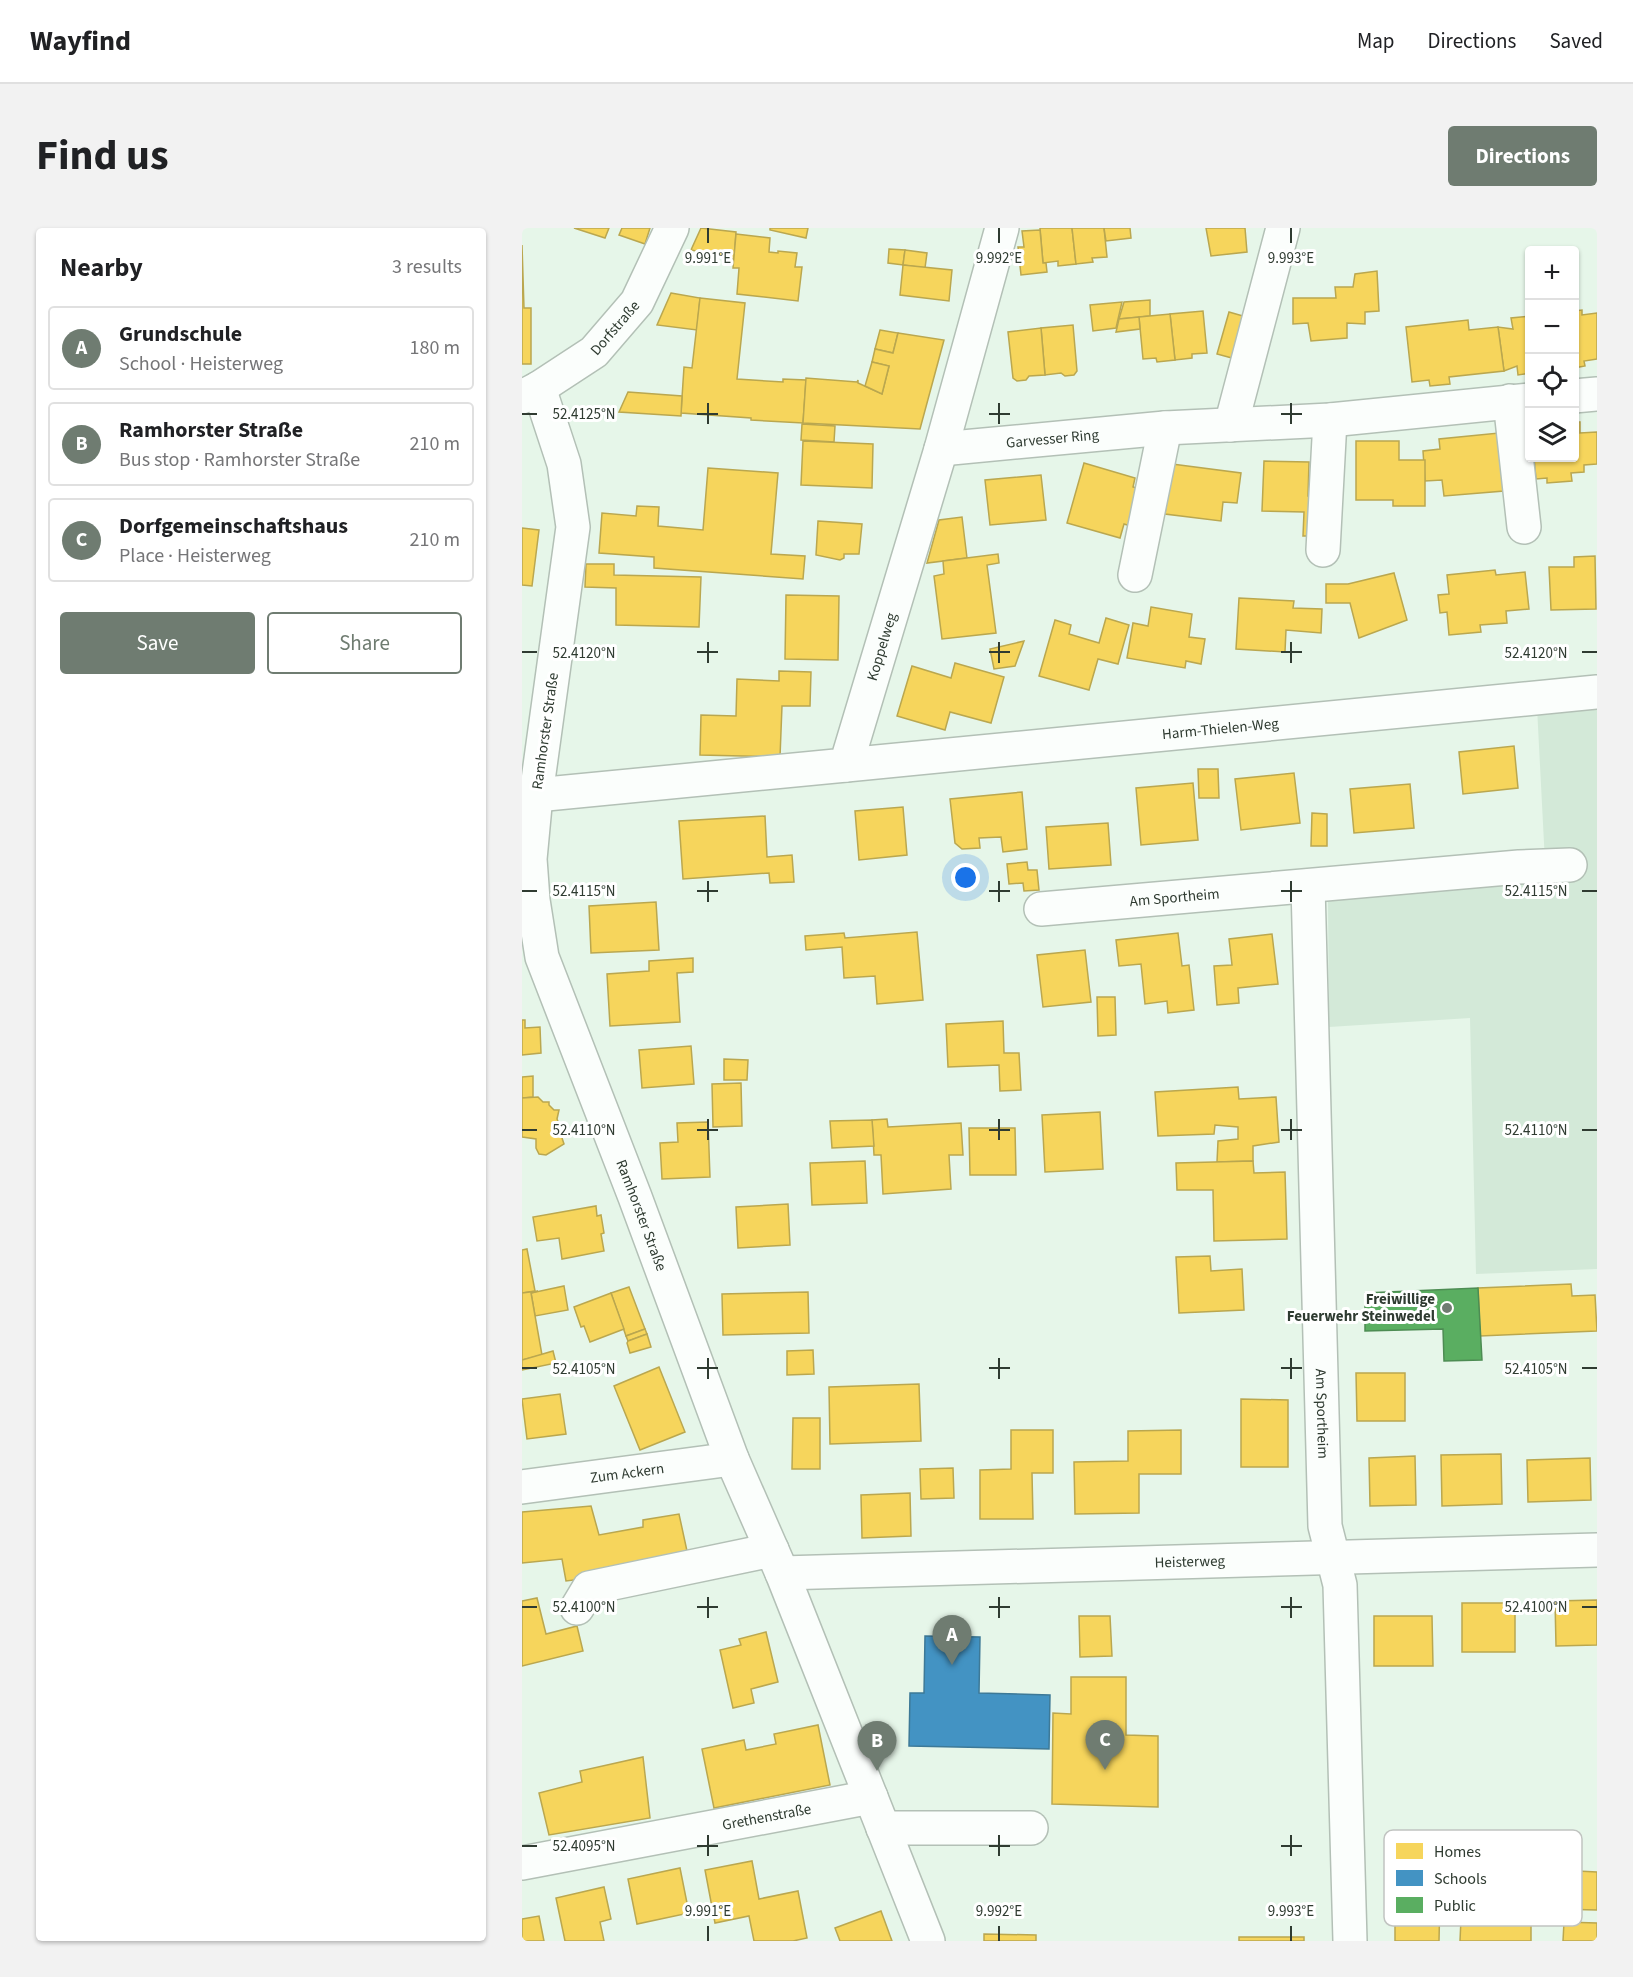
<!DOCTYPE html>
<meta charset="utf-8">
<style>
body{margin:0;font-family:"Source Sans 3",sans-serif;background:#f2f2f2;color:#202124}
.controls{position:absolute;right:18px;top:18px;display:grid;overflow:hidden;border-radius:6px;box-shadow:0 2px 4px #0004}
.controls button{width:54px;height:54px;display:grid;place-items:center;padding:0;border:0;border-bottom:2px solid #e0e0e0;background:#fff;color:#202124;font:30px sans-serif}
.you{position:absolute;left:444px;top:650px;width:21px;height:21px;margin:-15px;border:4px solid #fff;border-radius:50%;background:#1a73e8;box-shadow:0 0 0 9px #1a73e833}
.badge{display:grid;place-items:center;width:39px;height:39px;border-radius:50%;background:#6f7c71;color:#fff;font-size:20px;font-weight:700}
.pin{position:absolute;translate:-50% -50px;filter:drop-shadow(0 2px 3px #0008)}
.pin::after{content:'';position:absolute;top:32px;width:21px;height:18px;background:inherit;clip-path:polygon(0 0,100% 0,50% 100%)}
.list{margin:0;padding:0;list-style:none}
h2{display:flex;justify-content:space-between;align-items:center;height:78px;margin:0;padding:0 24px;font-size:26px}
h2 small{font-size:20px;font-weight:400;color:#757577}
.list li{display:grid;grid-template-columns:39px 1fr auto;gap:18px;align-items:center;box-sizing:border-box;height:84px;margin:0 12px 12px;padding:0 12px;border:2px solid #e0e0e0;border-radius:6px}
.list b{display:block;font-size:22px;white-space:nowrap}
.list p{margin:0;font-size:20px;white-space:nowrap;color:#757577}
.list em{font-size:20px;font-style:normal;color:#757577}
.actions{display:flex;gap:12px;padding:18px 24px}
.actions a{flex:1;padding:14px 0;border:2px solid #6f7c71;border-radius:6px;text-align:center;font-size:21px;color:#6f7c71}
.actions .main{background:#6f7c71;color:#fff}
.icon{flex:none;width:33px;height:33px;fill:none;stroke:currentColor;stroke-width:2;stroke-linecap:round;stroke-linejoin:round}
.map{position:relative;flex:none;width:1075px;height:1713px;overflow:hidden;border-radius:6px}
header{display:flex;align-items:center;gap:36px;box-sizing:border-box;height:84px;padding:0 30px;background:#fff;border-bottom:2px solid #e0e0e0}
header strong{font-size:28px}
nav{display:flex;gap:33px;margin-inline-start:auto;font-size:21px}
.intro{display:flex;align-items:center;justify-content:space-between;box-sizing:border-box;height:144px;padding:0 36px}
h1{margin:0;font-size:42px}
.button{padding:15px 27px;border-radius:6px;background:#6f7c71;color:#fff;font-size:21px;font-weight:700}
main{display:flex;gap:36px;padding:0 36px}
aside{flex:1;background:#fff;border-radius:6px;box-shadow:0 2px 4px #0004}
.map>svg:first-child{display:block}
</style>
<header>
<strong>Wayfind</strong>
<nav><a>Map</a><a>Directions</a><a>Saved</a></nav>
</header>
<div class="intro"><h1>Find us</h1><a class="button">Directions</a></div>
<main>
<aside>
<h2>Nearby<small>3 results</small></h2>
<ul class="list">
<li><span class="badge">A</span><div><b>Grundschule</b><p>School · Heisterweg</p></div><em>180 m</em></li>
<li><span class="badge">B</span><div><b>Ramhorster Straße</b><p>Bus stop · Ramhorster Straße</p></div><em>210 m</em></li>
<li><span class="badge">C</span><div><b>Dorfgemeinschaftshaus</b><p>Place · Heisterweg</p></div><em>210 m</em></li>
</ul>
<div class="actions"><a class="main">Save</a><a>Share</a></div>
</aside>
<div class="map">
<svg width="1075" height="1713" viewBox="0 0 1075 1713">
<rect width="100%" height="100%" fill="#e6f6e9"/>
<path fill="#d3e9d8" d="M1075,474V1041L954,1046L948,790L807,799L806,673L1024,654L1015,479Z"/>
<g fill="#f6d55c" stroke="#baa74f" stroke-width="1.5">
<path d="M52,0H87L83,10Z"/>
<path d="M100,0H128L123,16L97,7Z"/>
<path d="M179,0L214,4L212,31L169,22Z"/>
<path d="M248,0H286L284,10L248,2Z"/>
<path d="M518,0H550L554,36L536,38V33L521,35Z"/>
<path d="M550,0H582L585,29L570,30L571,34L554,36Z"/>
<path d="M582,0H608L609,10L584,13Z"/>
<path d="M684,0H723L725,24L689,28Z"/>
<path d="M518,2L521,35H524L525,44L499,47L496,19H502L500,3Z"/>
<path d="M214,6L248,10L247,24L256,25V23L275,25L273,39H280L276,73L215,66L217,40H211Z"/>
<path d="M0,17L2,80H9V136H0Z"/>
<path d="M367,21L383,22L381,37L366,35Z"/>
<path d="M383,22L405,25L403,40L381,37Z"/>
<path d="M381,37L430,42L427,73L378,67Z"/>
<path d="M855,43L857,83L843,84V96L825,95V110L789,113L786,95L771,96V70H814L813,59H831L833,46Z"/>
<path d="M149,65L178,70L175,102L135,97Z"/>
<path d="M178,70L223,75L215,151L261,154V151L284,152L281,195L229,192V190L159,185L162,139L170,140Z"/>
<path d="M628,72V88L597,91L602,74Z"/>
<path d="M600,74L594,100L571,103L568,77Z"/>
<path d="M1060,82V87L1075,85V131L1062,133L1063,138L1052,140V83Z"/>
<path d="M681,83L685,125L670,126V130L653,132L648,86Z"/>
<path d="M707,84L721,88L710,130L695,126Z"/>
<path d="M648,86L653,132L635,134L634,130L621,131L617,89Z"/>
<path d="M1008,88V145L996,147L995,138L982,143L976,99L991,101L989,90Z"/>
<path d="M617,89L618,101L594,104L597,91Z"/>
<path d="M946,92L947,102L976,99L982,143L927,149L928,156L908,158L907,152L890,154L884,99Z"/>
<path d="M551,97L555,143L552,147L543,148L539,145L523,147L519,100Z"/>
<path d="M519,100L523,147L507,148L504,152L495,153L491,150L486,104Z"/>
<path d="M358,102L376,105L371,125L353,121Z"/>
<path d="M376,105L422,112L398,201L281,195L284,150L335,154L336,152V155L360,166L367,138L350,134L353,121L371,125Z"/>
<path d="M350,134L367,138L360,166L343,158Z"/>
<path d="M106,164L160,168L159,188L97,184Z"/>
<path d="M1052,194H1058V205L1075,204V236L1062,237V244L1049,245L1050,253L1025,255V250L1014,251L1012,230H1052Z"/>
<path d="M280,196L313,198L312,214L279,212Z"/>
<path d="M977,205L982,263L922,268L920,252L903,253L901,223L918,221L917,211Z"/>
<path d="M281,213L351,216L350,260L279,257Z"/>
<path d="M834,213H877V232H903V278H871V272H834Z"/>
<path d="M742,233L787,234L786,268H795L794,308H781L782,284L740,283Z"/>
<path d="M562,235L613,250L611,259L629,264L618,301L602,296L598,310L545,295Z"/>
<path d="M650,236L719,245L715,275L701,274L699,293L643,286Z"/>
<path d="M186,240L256,245L249,326L283,328L281,351L132,340V329L77,325L80,285L114,288L115,278L137,279L136,298L181,302Z"/>
<path d="M519,247L524,292L468,297L463,252Z"/>
<path d="M440,289L445,330L405,335L417,292Z"/>
<path d="M296,293L340,296L337,326H322V330L318,332L294,327Z"/>
<path d="M0,300L17,302L10,358L0,357Z"/>
<path d="M476,326L477,335L465,337L474,405L420,411L412,348L422,346L421,333Z"/>
<path d="M1073,328L1074,381L1029,382L1027,339H1052V329Z"/>
<path d="M64,336H92V347L179,349L177,399L94,397V360L63,359Z"/>
<path d="M973,342L974,347L1003,344L1007,381L984,383L985,395L958,397L959,404L927,407L925,384L918,385L916,367L927,366L925,347Z"/>
<path d="M872,345L885,392L837,410L828,375H804V356H826Z"/>
<path d="M264,367L317,368L316,432L263,431Z"/>
<path d="M717,370L772,373L771,380L800,381L799,405L764,402L763,424L714,421Z"/>
<path d="M629,379L670,386L667,409L683,411L679,436L664,433L663,440L605,430L611,395L626,398Z"/>
<path d="M584,390L607,397L596,436L576,431L567,462L517,448L533,392L549,397L547,406L577,415Z"/>
<path d="M502,413L493,438L472,441L468,421Z"/>
<path d="M433,435L482,449L469,495L428,484L423,502L375,488L390,438L429,450Z"/>
<path d="M257,443L289,444L288,478H260L258,529L178,527L179,487L214,488L215,451L257,453Z"/>
<path d="M992,518L996,560L941,566L937,524Z"/>
<path d="M676,541H696L697,570H677Z"/>
<path d="M772,545L778,595L719,602L713,551Z"/>
<path d="M671,555L676,612L619,617L614,560Z"/>
<path d="M888,556L892,600L832,605L828,561Z"/>
<path d="M500,564L505,621L481,624L479,609L457,610L458,620L440,621L433,615L428,571Z"/>
<path d="M381,579L385,627L337,632L333,583Z"/>
<path d="M790,585L805,586V618H789Z"/>
<path d="M243,588L245,629L270,627L272,654L248,655L247,645L161,651L157,593Z"/>
<path d="M586,595L589,637L527,641L524,599Z"/>
<path d="M505,634L506,642H515L517,662L502,663L501,655L487,656L485,636Z"/>
<path d="M134,674L137,722L69,725L67,678Z"/>
<path d="M395,704L401,772L355,776L353,748L322,750L320,719L284,722L283,708L322,705L323,710Z"/>
<path d="M656,705L660,738L667,737L672,782L646,785L645,773L623,776L619,736L597,738L594,712Z"/>
<path d="M750,706L756,756L716,760L717,775L695,777L692,738L710,737L707,711Z"/>
<path d="M563,722L569,774L521,779L515,727Z"/>
<path d="M171,730V744L155,745L158,794L88,798L85,746L127,743V733Z"/>
<path d="M575,769H593L594,807L576,808Z"/>
<path d="M0,792H3V800L18,799L19,825L0,827Z"/>
<path d="M481,793L482,825H497L499,862L478,863L477,837L426,839L424,796Z"/>
<path d="M169,818L172,856L120,860L117,822Z"/>
<path d="M202,831L226,832L225,852H202Z"/>
<path d="M11,848V869L0,870V849Z"/>
<path d="M219,855L220,898L191,899L190,856Z"/>
<path d="M716,859L717,871L754,869L757,914L731,918V933L695,934L696,913L716,911V899L693,897L692,906L636,908L633,864Z"/>
<path d="M16,869L21,874H27V877L32,882H37L35,891L40,903L39,907L42,916L24,927L17,926L14,920V911L0,909V870Z"/>
<path d="M578,884L581,941L523,944L520,887Z"/>
<path d="M365,891L366,899L439,895L441,927H427L429,961L361,966L359,927H352L350,892Z"/>
<path d="M350,892L352,918L310,920L308,893Z"/>
<path d="M186,894L188,949L140,951L138,915L156,914L155,895Z"/>
<path d="M447,900H493L494,947H448Z"/>
<path d="M343,933L345,975L290,977L288,935Z"/>
<path d="M731,933L732,945L763,944L765,1011L692,1013L691,962H655L654,935Z"/>
<path d="M266,976L268,1017L216,1020L214,979Z"/>
<path d="M74,978L75,988L79,987L82,1005L79,1006L82,1023L40,1031L37,1010L15,1013L11,989Z"/>
<path d="M5,1021L13,1063L0,1065V1022Z"/>
<path d="M688,1028L689,1043L720,1041L722,1082L657,1085L654,1029Z"/>
<path d="M1049,1056L1050,1068L1073,1067L1075,1103L958,1108L956,1060Z"/>
<path d="M42,1058L46,1082L13,1088L9,1065Z"/>
<path d="M107,1059L123,1101L104,1108L89,1065Z"/>
<path d="M16,1063L9,1065L20,1127L0,1132V1065Z"/>
<path d="M286,1064L287,1105L201,1107L200,1066Z"/>
<path d="M89,1065L102,1101L68,1114L62,1098L59,1099L52,1079Z"/>
<path d="M123,1101L125,1106L106,1113L104,1108Z"/>
<path d="M125,1106L129,1119L108,1125L105,1115L106,1113Z"/>
<path d="M291,1122L292,1146L265,1147V1123Z"/>
<path d="M31,1123L34,1135L0,1142V1132Z"/>
<path d="M137,1139L163,1204L118,1222L92,1158Z"/>
<path d="M834,1145H883V1193H835Z"/>
<path d="M397,1156L399,1213L308,1216L307,1159Z"/>
<path d="M38,1166L44,1206L5,1211L0,1171Z"/>
<path d="M719,1171L766,1172V1239H719Z"/>
<path d="M271,1190H298V1241H270Z"/>
<path d="M489,1202H531V1245H510L511,1291H458V1242L489,1241Z"/>
<path d="M659,1202V1246H617V1285L553,1286L552,1234L606,1233V1203Z"/>
<path d="M979,1226L980,1276L920,1278L919,1227Z"/>
<path d="M893,1228L894,1277L848,1278L847,1230Z"/>
<path d="M1068,1230L1069,1272L1006,1274L1005,1232Z"/>
<path d="M431,1240L432,1270L399,1271L398,1241Z"/>
<path d="M388,1265L389,1308L340,1310L339,1267Z"/>
<path d="M69,1278L77,1307L121,1299V1292L157,1286L165,1323L131,1330L133,1342L44,1353L40,1331L0,1335V1284Z"/>
<path d="M15,1370L24,1406L55,1398L61,1423L0,1438V1373Z"/>
<path d="M1075,1372V1417L1034,1418L1033,1373Z"/>
<rect x="940" y="1375" width="53" height="49"/>
<path d="M557,1388H588L590,1428L558,1429Z"/>
<path d="M852,1388H910L911,1438H852Z"/>
<path d="M244,1404L256,1454L229,1461L232,1475L211,1480L198,1422L219,1417L217,1411Z"/>
<path d="M549,1449H604V1507L636,1508V1579L530,1576L531,1485L549,1486Z"/>
<path d="M296,1497L308,1557L192,1580L180,1521L222,1512L224,1522L254,1516L252,1506Z"/>
<path d="M121,1529L128,1590L27,1607L17,1565L60,1554L58,1543Z"/>
<path d="M949,1631L989,1632L988,1687H1009V1713H938L939,1691H948Z"/>
<path d="M230,1633L237,1671L276,1663L285,1710L271,1713H232L227,1688L193,1695L183,1642Z"/>
<path d="M158,1640L167,1685L115,1696L106,1651Z"/>
<path d="M1036,1642L1075,1644V1682L1034,1681Z"/>
<path d="M82,1659L89,1691L78,1694L82,1713H43L34,1670Z"/>
<path d="M888,1666L918,1667L917,1713H873V1685H887Z"/>
<path d="M359,1683L370,1713H318L313,1700Z"/>
<path d="M17,1688L22,1713H0V1691Z"/>
<path d="M1042,1694L1075,1695V1713H1041Z"/>
<path d="M462,1706L514,1707V1713H462Z"/>
<rect x="717" y="1709" width="65" height="4"/>
</g>
<path fill="#4393c3" stroke="#3d7997" stroke-width="1.5" d="M403,1408L458,1409L457,1465L528,1467L527,1521L387,1518L388,1465H402Z"/>
<path fill="#5aae61" stroke="#4d8c53" stroke-width="1.5" d="M956,1060L960,1132L922,1133L921,1101L843,1103V1065Z"/>
<g fill="none" stroke-linecap="round" stroke-linejoin="round">
<defs>
<g id="minor">
<path id="s1" d="M17,160L42,236L51,299L14,567L8,631L11,672L20,729L113,969L210,1231L260,1345L406,1713"/>
<path d="M1052,168L1075,166"/>
<path id="s2" d="M0,169L17,160L72,124L115,74L150,0"/>
<path d="M988,173L1002,299"/>
<path d="M709,197L761,0"/>
<path id="s3" d="M419,221L643,200L808,192L1008,172"/>
<path d="M801,322L808,192"/>
<path d="M613,347L643,200"/>
<path id="s4" d="M324,537L1075,464"/>
<path id="s5" d="M14,567L324,537L419,221L480,0"/>
<path id="s6" d="M786,658L803,1298L818,1357L828,1713"/>
<path id="s7" d="M519,681L997,639L1048,637"/>
<path id="s8" d="M0,1259L210,1231"/>
<path id="s9" d="M260,1345L1075,1322"/>
<path d="M55,1380L67,1360L250,1322"/>
<path d="M361,1600H509"/>
<path id="s10" d="M0,1635L349,1569"/>
</g>
</defs>
<use href="#minor" stroke="#b3c0b6" stroke-width="36"/>
<use href="#minor" stroke="#fbfefc" stroke-width="33"/>
</g>
<path fill="none" stroke="#2f3b31" stroke-width="2" d="M186,0V15M477,0V15M769,0V15M186,175V196M477,175V196M769,175V196M0,186H15M175,186H196M467,186H488M759,186H780M186,414V435M477,414V435M769,414V435M0,424H15M175,424H196M467,424H488M759,424H780M1060,424H1075M186,653V674M477,653V674M769,653V674M0,663H15M175,663H196M467,663H488M759,663H780M1060,663H1075M186,891V912M477,891V912M769,891V912M0,902H15M175,902H196M467,902H488M759,902H780M1060,902H1075M186,1130V1151M477,1130V1151M769,1130V1151M0,1140H15M175,1140H196M467,1140H488M759,1140H780M1060,1140H1075M186,1369V1390M477,1369V1390M769,1369V1390M0,1379H15M175,1379H196M467,1379H488M759,1379H780M1060,1379H1075M186,1607V1628M477,1607V1628M769,1607V1628M0,1618H15M175,1618H196M467,1618H488M759,1618H780M186,1698V1713M477,1698V1713M769,1698V1713"/>
<circle fill="#6f7c71" stroke="#fff" stroke-width="2" cx="925" cy="1080" r="6"/>
<g text-anchor="middle" stroke-width="6" stroke-linejoin="round" paint-order="stroke">
<g font-size="15" fill="#2f3b31" stroke="#fff">
<text dy="5" stroke="none"><textPath href="#s2" startOffset="117">Dorfstraße</textPath></text>
<text dy="5" stroke="none"><textPath href="#s3" startOffset="112">Garvesser Ring</textPath></text>
<text dy="5" stroke="none"><textPath href="#s5" startOffset="435">Koppelweg</textPath></text>
<text dy="5" stroke="none"><textPath href="#s4" startOffset="376">Harm-Thielen-Weg</textPath></text>
<text transform="translate(23 503) rotate(-82)" y="5">Ramhorster Straße</text>
<text dy="5" stroke="none"><textPath href="#s7" startOffset="134">Am Sportheim</textPath></text>
<text dy="5" stroke="none"><textPath href="#s1" startOffset="854">Ramhorster Straße</textPath></text>
<text dy="5" stroke="none"><textPath href="#s6" startOffset="528">Am Sportheim</textPath></text>
<text dy="5" stroke="none"><textPath href="#s8" startOffset="106">Zum Ackern</textPath></text>
<text dy="5" stroke="none"><textPath href="#s9" startOffset="408">Heisterweg</textPath></text>
<text dy="5" stroke="none"><textPath href="#s10" startOffset="249">Grethenstraße</textPath></text>
</g>
<g font-size="15" font-weight="bold" fill="#2f3b31" stroke="#fff" text-anchor="end">
<text x="913" y="1076">Freiwillige<tspan x="913" dy="17">Feuerwehr Steinwedel</tspan></text>
</g>
</g>
<rect x="862" y="1602" width="198" height="96" rx="9" fill="#fff" stroke="#c1c4c1" stroke-width="1.5"/>
<rect x="874" y="1615" width="27" height="16" fill="#f6d55c"/>
<rect x="874" y="1642" width="27" height="16" fill="#4393c3"/>
<rect x="874" y="1669" width="27" height="16" fill="#5aae61"/>
<g font-size="16" fill="#2f3b31">
<text x="912" y="1629">Homes</text>
<text x="912" y="1656">Schools</text>
<text x="912" y="1683">Public</text>
</g>
<g font-size="15" text-anchor="middle" fill="#2f3b31" stroke="#fff" stroke-width="6" stroke-linejoin="round" paint-order="stroke">
<text x="186" y="35">9.991°E</text>
<text x="477" y="35">9.992°E</text>
<text x="769" y="35">9.993°E</text>
<text x="62" y="191">52.4125°N</text>
<text x="62" y="430">52.4120°N</text>
<text x="1014" y="430">52.4120°N</text>
<text x="62" y="668">52.4115°N</text>
<text x="1014" y="668">52.4115°N</text>
<text x="62" y="907">52.4110°N</text>
<text x="1014" y="907">52.4110°N</text>
<text x="62" y="1146">52.4105°N</text>
<text x="1014" y="1146">52.4105°N</text>
<text x="62" y="1384">52.4100°N</text>
<text x="1014" y="1384">52.4100°N</text>
<text x="62" y="1623">52.4095°N</text>
<text x="186" y="1688">9.991°E</text>
<text x="477" y="1688">9.992°E</text>
<text x="769" y="1688">9.993°E</text>
</g>
</svg>
<div class="controls">
<button>+</button>
<button>−</button>
<button><svg class="icon" aria-label="locate" viewBox="0 0 24 24"><circle cx="12" cy="12" r="6"/><path d="M12 2v4M12 18v4M2 12h4M18 12h4"/></svg></button>
<button><svg class="icon" aria-label="layers" viewBox="0 0 24 24"><path d="M12 4l9 5-9 5-9-5zM3 14l9 5 9-5"/></svg></button>
</div>
<div class="you"></div>
<div class="pin badge" style="left:430px;top:1437px">A</div>
<div class="pin badge" style="left:355px;top:1543px">B</div>
<div class="pin badge" style="left:583px;top:1542px">C</div>
</div>
</main>
